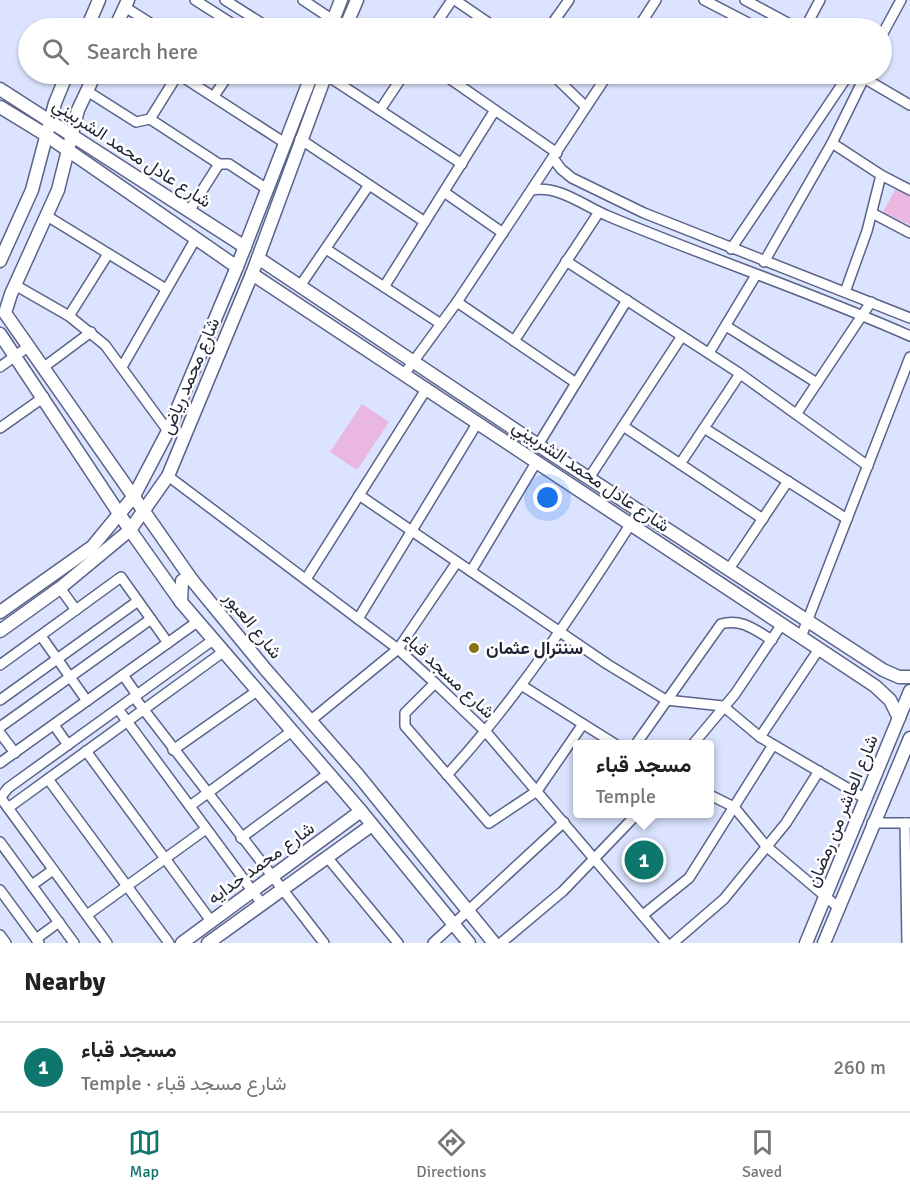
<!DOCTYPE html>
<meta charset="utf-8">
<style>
body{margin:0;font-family:Signika,Vazirmatn,sans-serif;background:#f2f2f2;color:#222}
.you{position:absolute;left:548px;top:498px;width:21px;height:21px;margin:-15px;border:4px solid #fff;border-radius:50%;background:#1a73e8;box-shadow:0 0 0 9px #1a73e833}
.badge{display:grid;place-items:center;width:39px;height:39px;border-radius:50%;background:#0f766e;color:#fff;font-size:20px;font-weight:700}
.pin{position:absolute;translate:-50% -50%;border:3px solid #fff;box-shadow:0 2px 6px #0006}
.popup{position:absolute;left:573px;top:740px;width:141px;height:78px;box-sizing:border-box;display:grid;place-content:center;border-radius:6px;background:#fff;filter:drop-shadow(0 2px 4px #0005);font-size:20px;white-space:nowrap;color:#767676}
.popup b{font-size:22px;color:#222}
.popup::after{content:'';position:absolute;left:50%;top:100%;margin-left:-12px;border:12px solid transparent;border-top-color:#fff}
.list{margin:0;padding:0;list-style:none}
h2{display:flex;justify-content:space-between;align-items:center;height:78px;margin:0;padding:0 24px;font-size:26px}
h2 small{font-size:20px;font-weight:400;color:#767676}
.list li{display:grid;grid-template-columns:39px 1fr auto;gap:18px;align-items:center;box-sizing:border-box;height:90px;padding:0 24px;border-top:2px solid #e0e0e0}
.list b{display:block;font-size:22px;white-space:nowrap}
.list p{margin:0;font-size:20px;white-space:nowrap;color:#767676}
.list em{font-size:20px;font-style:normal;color:#767676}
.icon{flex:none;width:33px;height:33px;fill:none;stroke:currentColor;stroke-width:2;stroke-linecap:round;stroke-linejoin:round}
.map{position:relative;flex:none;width:910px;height:943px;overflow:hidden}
.search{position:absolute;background:#fff;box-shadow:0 2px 4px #0004;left:18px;right:18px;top:18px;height:66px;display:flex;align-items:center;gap:15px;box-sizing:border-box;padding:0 21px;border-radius:33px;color:#767676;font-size:22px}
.sheet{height:168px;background:#fff}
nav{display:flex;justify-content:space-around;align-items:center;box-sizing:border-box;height:84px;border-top:2px solid #e0e0e0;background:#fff;font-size:16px;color:#767676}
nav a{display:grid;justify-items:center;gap:3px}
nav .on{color:#0f766e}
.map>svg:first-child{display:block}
</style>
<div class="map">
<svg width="910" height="943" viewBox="0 0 910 943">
<rect width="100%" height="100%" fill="#dbe3fe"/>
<g fill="#eab7e0">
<path d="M896,188L910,195V225L883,212Z"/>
<path d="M362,404L389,422L357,470L330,452Z"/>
</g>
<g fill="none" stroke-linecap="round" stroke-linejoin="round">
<defs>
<g id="minor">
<path d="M195,0L239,28"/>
<path d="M225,0L269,28"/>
<path d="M303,0L333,20"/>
<path d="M455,0L496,28"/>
<path d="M704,0L758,28"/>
<path d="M745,0L797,28"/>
<path d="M125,7L158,28"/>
<path d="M433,28L452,0"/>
<path d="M549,28L569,0"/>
<path d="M638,28L656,0"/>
<path d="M805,28L820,0"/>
<path d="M882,35L901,0"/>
<path d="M443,74L557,153"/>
<path d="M552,74L586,107"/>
<path d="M857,74L910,105"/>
<path d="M326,75L462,164"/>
<path d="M87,91L136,122L150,119L178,74L285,143"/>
<path d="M214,96L229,74"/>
<path d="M380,110L404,74"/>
<path d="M150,119L219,164H229L267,189"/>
<path d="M300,139L425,222"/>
<path d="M832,143L881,175L910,190"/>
<path d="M553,158L561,169L572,178L644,213L910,318"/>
<path d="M532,190C559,185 584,206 608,216C708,258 811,292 910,336"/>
<path d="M444,192L503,233"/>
<path d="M189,211L219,164"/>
<path d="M872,213L910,233"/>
<path d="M47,216L166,289"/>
<path d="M326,249L441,324"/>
<path d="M731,249L849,74"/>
<path d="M566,261L739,373L868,466"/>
<path d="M764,262L832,143L866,74"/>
<path d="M15,285L69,316L105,345L168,431"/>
<path d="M300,286L369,185"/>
<path d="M384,287L495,110"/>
<path d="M845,292L867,231L881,175"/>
<path d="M457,302L576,383"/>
<path d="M69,316L108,254"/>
<path d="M726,326L817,383"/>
<path d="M514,341L599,212"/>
<path d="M709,353L756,275"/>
<path d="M0,367L29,346"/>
<path d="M44,367L91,332"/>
<path d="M122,367L196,238"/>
<path d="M405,373L457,302L608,74"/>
<path d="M797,413L871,302"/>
<path d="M623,426L763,519"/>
<path d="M0,428L44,397"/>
<path d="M704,428L847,519"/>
<path d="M538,445L627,300"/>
<path d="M680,464L740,374"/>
<path d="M168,476L398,649L435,683L486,732L666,943"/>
<path d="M589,478L682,336"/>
<path d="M359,495L607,664L666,700L723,706L760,737L866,799"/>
<path d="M729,569L788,481"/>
<path d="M471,571L537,461"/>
<path d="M306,579L427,388"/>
<path d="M60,588L76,610"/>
<path d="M358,619L478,422"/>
<path d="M41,636L87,701"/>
<path d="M801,637L910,357"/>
<path d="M0,665L121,577L168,643"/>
<path d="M123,675L137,695"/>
<path d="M435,683L405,713V726L489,823L537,791L583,724"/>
<path d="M521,685L615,744"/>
<path d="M134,697L324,943"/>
<path d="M0,700L138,601"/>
<path d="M118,709L262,904"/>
<path d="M310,721L398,649L457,562"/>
<path d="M54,725L68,745"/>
<path d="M0,727L151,619"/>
<path d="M0,733L15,753"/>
<path d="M760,737L819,649"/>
<path d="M636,744L721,624C742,618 755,630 772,640"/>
<path d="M693,744L735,694L782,624"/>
<path d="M173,750L257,691"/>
<path d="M86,751L211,921"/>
<path d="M0,763L197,622"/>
<path d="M447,775C521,694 580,603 639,511"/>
<path d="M48,779L169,943"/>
<path d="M710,795L734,807L766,846L839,908"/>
<path d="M0,797L107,943"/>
<path d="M0,798L8,788L213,640"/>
<path d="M190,806L292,731"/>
<path d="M8,808L223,652"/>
<path d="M872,823H909"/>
<path d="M905,823L907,943"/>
<path d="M241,838L329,773"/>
<path d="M0,842L74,943"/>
<path d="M327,857L398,943"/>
<path d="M32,885L53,870"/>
<path d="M0,890L39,943"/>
<path d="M87,915L206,829"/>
<path d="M643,915L689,878L773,745"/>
<path d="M0,935L6,943"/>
<path d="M36,939L59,922"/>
<path d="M433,943L564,822"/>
<path d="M501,943L563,891L637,814"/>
<path d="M673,943L724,899L786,823L819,771"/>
</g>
<g id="tertiary">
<path d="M87,28L99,0"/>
<path d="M115,28L128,0"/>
<path d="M330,28L341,0"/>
<path d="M345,28L357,0"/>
<path d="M95,74L78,110L58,190L11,294L5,313L192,580L266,670L358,775L494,943"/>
<path d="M0,89L245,247"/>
<path d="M0,107L46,135L237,267"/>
<path d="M258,258L538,445L883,670L899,677H910"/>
<path d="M0,261L32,190L55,103L67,74"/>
<path d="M252,274L875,686L890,700L899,718"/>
<path d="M0,334L130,530L181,602L361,811L469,943"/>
<path d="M181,602L182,581L187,578L192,580"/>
<path d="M0,612L92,547L134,496L168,431L237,267L312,74"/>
<path d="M0,631L60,588L130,530L168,476L252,274L326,74"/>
<path d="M182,943L361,811"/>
<path d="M208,943L372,825"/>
<path d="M806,943L910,691"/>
<path d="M824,943L910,738"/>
</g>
</defs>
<use href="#minor" stroke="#5a638a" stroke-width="12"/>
<use href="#tertiary" stroke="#5a638a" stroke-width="15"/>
<use href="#minor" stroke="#fff" stroke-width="9"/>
<use href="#tertiary" stroke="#fff" stroke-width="12"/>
</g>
<circle fill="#8a7315" stroke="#fff" stroke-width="2" cx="474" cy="648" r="6"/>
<g text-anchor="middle" stroke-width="5" stroke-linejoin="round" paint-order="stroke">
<g font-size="18" fill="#1f2334" stroke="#fff">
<text transform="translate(132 153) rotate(33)" y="6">شارع عادل محمد الشربيني</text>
<text transform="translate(190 376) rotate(-67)" y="6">شارع محمد رياض</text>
<text transform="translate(591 476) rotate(34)" y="6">شارع عادل محمد الشربيني</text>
<text transform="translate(253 625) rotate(51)" y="6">شارع العبور</text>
<text transform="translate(449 675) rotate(43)" y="6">شارع مسجد قباء</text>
<text transform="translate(842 811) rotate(-68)" y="6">شارع العاشر من رمضان</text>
<text transform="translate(261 863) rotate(-36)" y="6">شارع محمد حدايه</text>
</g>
<g font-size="18" font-weight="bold" fill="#1f2334" stroke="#fff" text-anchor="start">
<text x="486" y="654">سنترال عثمان</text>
</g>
</g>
</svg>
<div class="you"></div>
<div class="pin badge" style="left:644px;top:860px">1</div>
<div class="popup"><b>مسجد قباء</b>Temple</div>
<div class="search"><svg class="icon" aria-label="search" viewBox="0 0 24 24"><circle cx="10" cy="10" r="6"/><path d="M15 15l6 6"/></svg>Search here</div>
</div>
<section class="sheet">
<h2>Nearby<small></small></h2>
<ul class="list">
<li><span class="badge">1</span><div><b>مسجد قباء</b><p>Temple · شارع مسجد قباء</p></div><em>260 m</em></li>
</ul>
</section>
<nav>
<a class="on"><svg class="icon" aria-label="map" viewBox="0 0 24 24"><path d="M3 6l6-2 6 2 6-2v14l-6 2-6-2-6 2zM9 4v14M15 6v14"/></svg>Map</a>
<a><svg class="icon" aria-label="directions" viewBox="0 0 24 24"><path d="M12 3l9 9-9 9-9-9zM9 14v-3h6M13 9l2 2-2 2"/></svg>Directions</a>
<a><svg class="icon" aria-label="saved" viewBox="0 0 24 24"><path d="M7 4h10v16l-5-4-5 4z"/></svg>Saved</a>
</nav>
